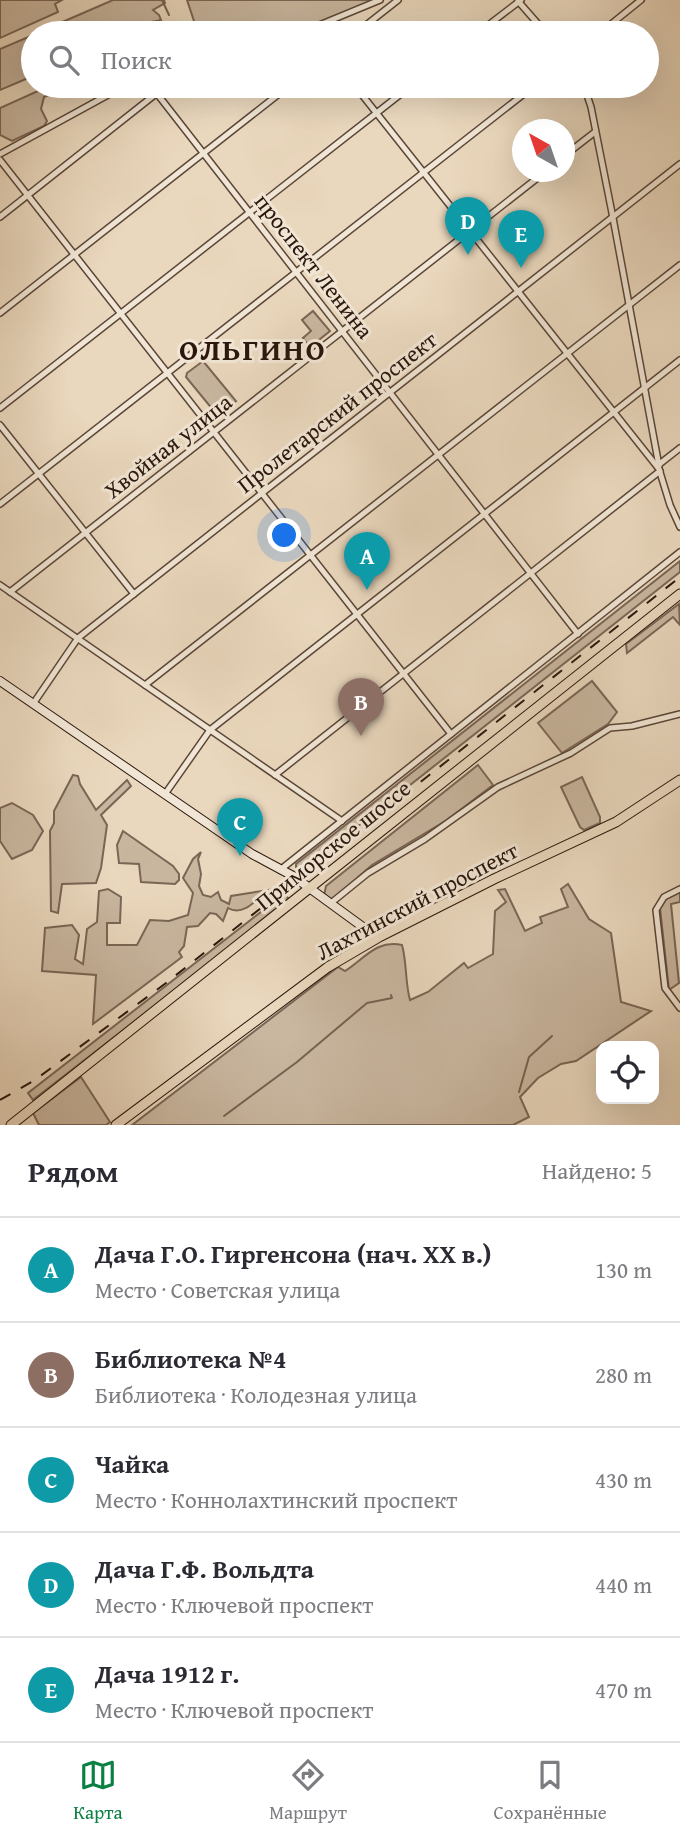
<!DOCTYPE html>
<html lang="ru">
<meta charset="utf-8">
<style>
body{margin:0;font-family:"Gentium Book Plus",serif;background:#f2f2f3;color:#2b2b33}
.controls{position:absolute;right:21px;bottom:21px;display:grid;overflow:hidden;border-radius:14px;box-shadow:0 7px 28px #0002}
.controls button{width:63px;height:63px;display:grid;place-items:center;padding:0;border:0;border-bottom:2px solid #e1e1e2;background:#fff;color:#2b2b33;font:35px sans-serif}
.compass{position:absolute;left:512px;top:119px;width:63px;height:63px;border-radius:50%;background:#fff;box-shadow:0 7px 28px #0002;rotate:320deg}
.you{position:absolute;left:285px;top:536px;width:24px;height:24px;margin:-18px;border:5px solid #fff;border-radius:50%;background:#1a73e8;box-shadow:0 0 0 10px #1a73e833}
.badge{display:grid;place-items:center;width:46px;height:46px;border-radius:50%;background:#0b8043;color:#fff;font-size:23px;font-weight:700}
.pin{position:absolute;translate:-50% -58px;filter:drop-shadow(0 2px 4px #0008)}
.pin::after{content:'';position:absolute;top:37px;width:24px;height:21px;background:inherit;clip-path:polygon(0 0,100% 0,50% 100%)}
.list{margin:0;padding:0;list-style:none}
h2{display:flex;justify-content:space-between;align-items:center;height:91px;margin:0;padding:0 28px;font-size:30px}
h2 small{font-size:23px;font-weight:400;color:#7c7c81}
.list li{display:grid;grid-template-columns:46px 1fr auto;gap:21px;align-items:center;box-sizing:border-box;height:105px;padding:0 28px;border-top:2px solid #e1e1e2}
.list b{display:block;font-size:26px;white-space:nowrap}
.list p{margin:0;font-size:23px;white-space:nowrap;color:#7c7c81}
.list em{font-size:23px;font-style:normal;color:#7c7c81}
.icon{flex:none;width:38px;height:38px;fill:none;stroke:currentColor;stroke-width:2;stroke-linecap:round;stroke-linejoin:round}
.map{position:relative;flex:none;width:680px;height:1125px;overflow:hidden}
.search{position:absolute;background:#fff;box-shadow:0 7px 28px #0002;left:21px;right:21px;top:21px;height:77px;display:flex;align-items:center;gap:18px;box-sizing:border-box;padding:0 24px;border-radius:38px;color:#7c7c81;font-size:26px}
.sheet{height:616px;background:#fff}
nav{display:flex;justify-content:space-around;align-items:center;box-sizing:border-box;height:98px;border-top:2px solid #e1e1e2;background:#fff;font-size:19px;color:#7c7c81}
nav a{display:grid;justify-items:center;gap:4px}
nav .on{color:#0b8043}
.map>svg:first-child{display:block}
</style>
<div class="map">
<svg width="680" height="1125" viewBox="0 0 680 1125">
<rect width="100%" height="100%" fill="#ead8be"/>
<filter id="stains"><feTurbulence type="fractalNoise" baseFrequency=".00286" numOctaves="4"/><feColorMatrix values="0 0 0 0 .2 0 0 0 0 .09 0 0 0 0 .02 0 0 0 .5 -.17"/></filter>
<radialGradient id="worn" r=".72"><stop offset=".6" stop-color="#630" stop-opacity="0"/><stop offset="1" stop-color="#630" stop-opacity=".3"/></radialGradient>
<g fill="#c9b7a0" stroke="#7a6656" stroke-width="2">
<path d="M0,0H62L55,4L58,12L0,38Z"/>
<path d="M113,0H164L165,3L153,10L159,15L161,20L147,23L125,33H37Z"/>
<path d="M187,0H375L293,33H198Z"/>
<path d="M33,35V76L0,90V49Z"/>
<path d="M49,86L67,87L44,97L41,109L47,121L44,126L12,141L0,135V108Z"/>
<path d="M313,311L330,331L310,347L303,338L311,331L302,320Z"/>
<path d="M203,361L236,401L218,416L186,377L187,373Z"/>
<path d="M680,561V572L310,864L302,869L296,867V864Z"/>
<path d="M679,604L680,625L673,617L627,653L626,644Z"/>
<path d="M592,681L617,712L608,724L562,753L538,723Z"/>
<path d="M478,765L493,785L447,820L372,865L332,900L324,896L326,886Z"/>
<path d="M73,775L78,776L80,784L96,810L127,780L131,786L101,815L107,825L101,868L96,883L62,884L58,913L51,911L50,831L54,823V811Z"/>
<path d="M582,777L600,817V823L584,830L580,827L561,787Z"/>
<path d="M12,803L33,815L43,831L32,850L12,859L0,841V808Z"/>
<path d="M123,831L173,866L179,874V880L175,884L141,882L139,864L119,863L117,845Z"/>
<path d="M201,852L198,859L201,874L199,886L203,895L211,897L218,892L221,900L229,904L231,896L268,890C256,900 243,917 228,908L223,921L216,914L210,913L198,926L187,927L184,946L179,952L182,957L93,1024L96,975L42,971L45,928L72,925L79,935L75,959L83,964L87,929L97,922L99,891L108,889L121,897L120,923H107V945H137L150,920L169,921L188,915L193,893L183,878L193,859Z"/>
<path d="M568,884L589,919L611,933L621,1002L651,1011L576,1061L561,1064L538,1078L520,1097L529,1117L513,1125H132L338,967L345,971C364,959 377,939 402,945C407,963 405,982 410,1000L428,992L464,963L468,968L493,954L495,911L506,902L498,890L505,889L525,931L542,923L540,917L568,907L561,889Z"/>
<path d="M680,891V902L671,904L679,983L669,990L660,908L664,900Z"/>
<path d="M284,894L288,898L287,903L33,1100L28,1093Z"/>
<path d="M81,1077L110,1122L106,1125H39L33,1113Z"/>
</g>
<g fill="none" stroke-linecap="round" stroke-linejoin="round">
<g stroke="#766352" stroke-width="2">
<path d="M162,0L169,15"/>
<path d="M519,1092L529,1057L552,1036"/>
<path d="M224,1116L297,1062L367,1003L392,998L391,995"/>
</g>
<defs>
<g id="minor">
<path d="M518,1L546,33"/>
<path d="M300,33L380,0"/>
<path d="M356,33L398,0"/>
<path d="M478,33L521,0"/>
<path d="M600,33L641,0"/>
<path d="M151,86L578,634"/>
<path d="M355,86L659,469L670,505L680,527"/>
<path d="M584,86L591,107L613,218L659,466"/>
<path d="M0,154L117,90L133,86"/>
<path d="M564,156L595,132"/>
<path d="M0,160L451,734"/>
<path d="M0,217L157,93"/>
<path d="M0,313L289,86"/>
<path d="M0,408L411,86"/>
<path d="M0,425L134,594"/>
<path d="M657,466L680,448"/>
<path d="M0,504L534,86"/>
<path d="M0,585L342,821"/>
<path d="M10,592L545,172"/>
<path d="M145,685L680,265"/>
<path d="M33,704L78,638L680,164"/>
<path d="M275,775L660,471"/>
<path d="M165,794L210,730L680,360"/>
<path d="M280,870L680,552"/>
<path d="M680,889L664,897L656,910L665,988L680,1008"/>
<path d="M331,903L368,873L425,839L498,787L571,753L610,728L632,726L680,714"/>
</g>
<path id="secondary" d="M0,681L252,854L293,876L367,930L371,938L369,942"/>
<g id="primary">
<path d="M11,1125L680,594"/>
<path d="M116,1125L328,967L379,937L494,879L616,822L680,780"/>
</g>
</defs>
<use href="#minor" stroke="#5a4638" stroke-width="8"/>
<use href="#secondary" stroke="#2a160c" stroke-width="10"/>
<use href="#primary" stroke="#2a160c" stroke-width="11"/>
<use href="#minor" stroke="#f1e6d5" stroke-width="5"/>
<use href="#secondary" stroke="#f1e6d5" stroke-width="8"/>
<use href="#primary" stroke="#ead8be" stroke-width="9"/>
<path stroke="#2a160c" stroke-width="2" stroke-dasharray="12 12" stroke-linecap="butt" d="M0,1100L35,1080L166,983L680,577"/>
</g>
<g text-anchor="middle" stroke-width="6" stroke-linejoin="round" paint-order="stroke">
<g font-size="23" fill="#2a160c" stroke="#f1e6d5">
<text transform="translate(314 266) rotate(52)" y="8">проспект Ленина</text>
<text transform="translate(337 412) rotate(-38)" y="8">Пролетарский проспект</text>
<text transform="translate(168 446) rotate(-38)" y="8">Хвойная улица</text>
<text transform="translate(333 845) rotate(-39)" y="8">Приморское шоссе</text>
<text transform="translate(417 901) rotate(-28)" y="8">Лахтинский проспект</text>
</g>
<g font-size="30" font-weight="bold" letter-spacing="2" fill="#2a160c" stroke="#f1e6d5">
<text x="253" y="360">ОЛЬГИНО</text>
</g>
</g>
<rect width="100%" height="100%" filter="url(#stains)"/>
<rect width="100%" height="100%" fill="url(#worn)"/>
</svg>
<div class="controls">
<button><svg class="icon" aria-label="locate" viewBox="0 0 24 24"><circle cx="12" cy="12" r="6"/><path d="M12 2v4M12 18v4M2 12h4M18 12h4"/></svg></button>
</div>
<svg class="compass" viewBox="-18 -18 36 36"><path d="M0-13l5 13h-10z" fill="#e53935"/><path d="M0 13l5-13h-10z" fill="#7c7c81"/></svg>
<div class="you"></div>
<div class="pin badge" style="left:367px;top:590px;background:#0f9aa8">A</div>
<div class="pin badge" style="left:361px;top:736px;background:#8d6e63">B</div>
<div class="pin badge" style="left:240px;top:856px;background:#0f9aa8">C</div>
<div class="pin badge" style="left:468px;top:255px;background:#0f9aa8">D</div>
<div class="pin badge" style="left:521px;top:268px;background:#0f9aa8">E</div>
<div class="search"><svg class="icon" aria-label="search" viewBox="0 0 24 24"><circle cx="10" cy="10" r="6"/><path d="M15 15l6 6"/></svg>Поиск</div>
</div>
<section class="sheet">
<h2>Рядом<small>Найдено: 5</small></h2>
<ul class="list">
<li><span class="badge" style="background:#0f9aa8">A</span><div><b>Дача Г.О. Гиргенсона (нач. XX в.)</b><p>Место · Советская улица</p></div><em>130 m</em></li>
<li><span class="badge" style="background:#8d6e63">B</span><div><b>Библиотека №4</b><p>Библиотека · Колодезная улица</p></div><em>280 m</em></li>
<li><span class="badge" style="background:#0f9aa8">C</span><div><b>Чайка</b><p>Место · Коннолахтинский проспект</p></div><em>430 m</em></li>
<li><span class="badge" style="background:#0f9aa8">D</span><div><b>Дача Г.Ф. Вольдта</b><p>Место · Ключевой проспект</p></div><em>440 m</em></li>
<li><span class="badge" style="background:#0f9aa8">E</span><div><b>Дача 1912 г.</b><p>Место · Ключевой проспект</p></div><em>470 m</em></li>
</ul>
</section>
<nav>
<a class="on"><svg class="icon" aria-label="map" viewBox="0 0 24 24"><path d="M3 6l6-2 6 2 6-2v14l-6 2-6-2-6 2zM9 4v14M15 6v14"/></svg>Карта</a>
<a><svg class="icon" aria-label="directions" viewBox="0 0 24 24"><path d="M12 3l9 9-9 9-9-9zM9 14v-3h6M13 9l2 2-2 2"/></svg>Маршрут</a>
<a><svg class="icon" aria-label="saved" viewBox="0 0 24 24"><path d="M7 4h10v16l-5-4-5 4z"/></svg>Сохранённые</a>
</nav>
